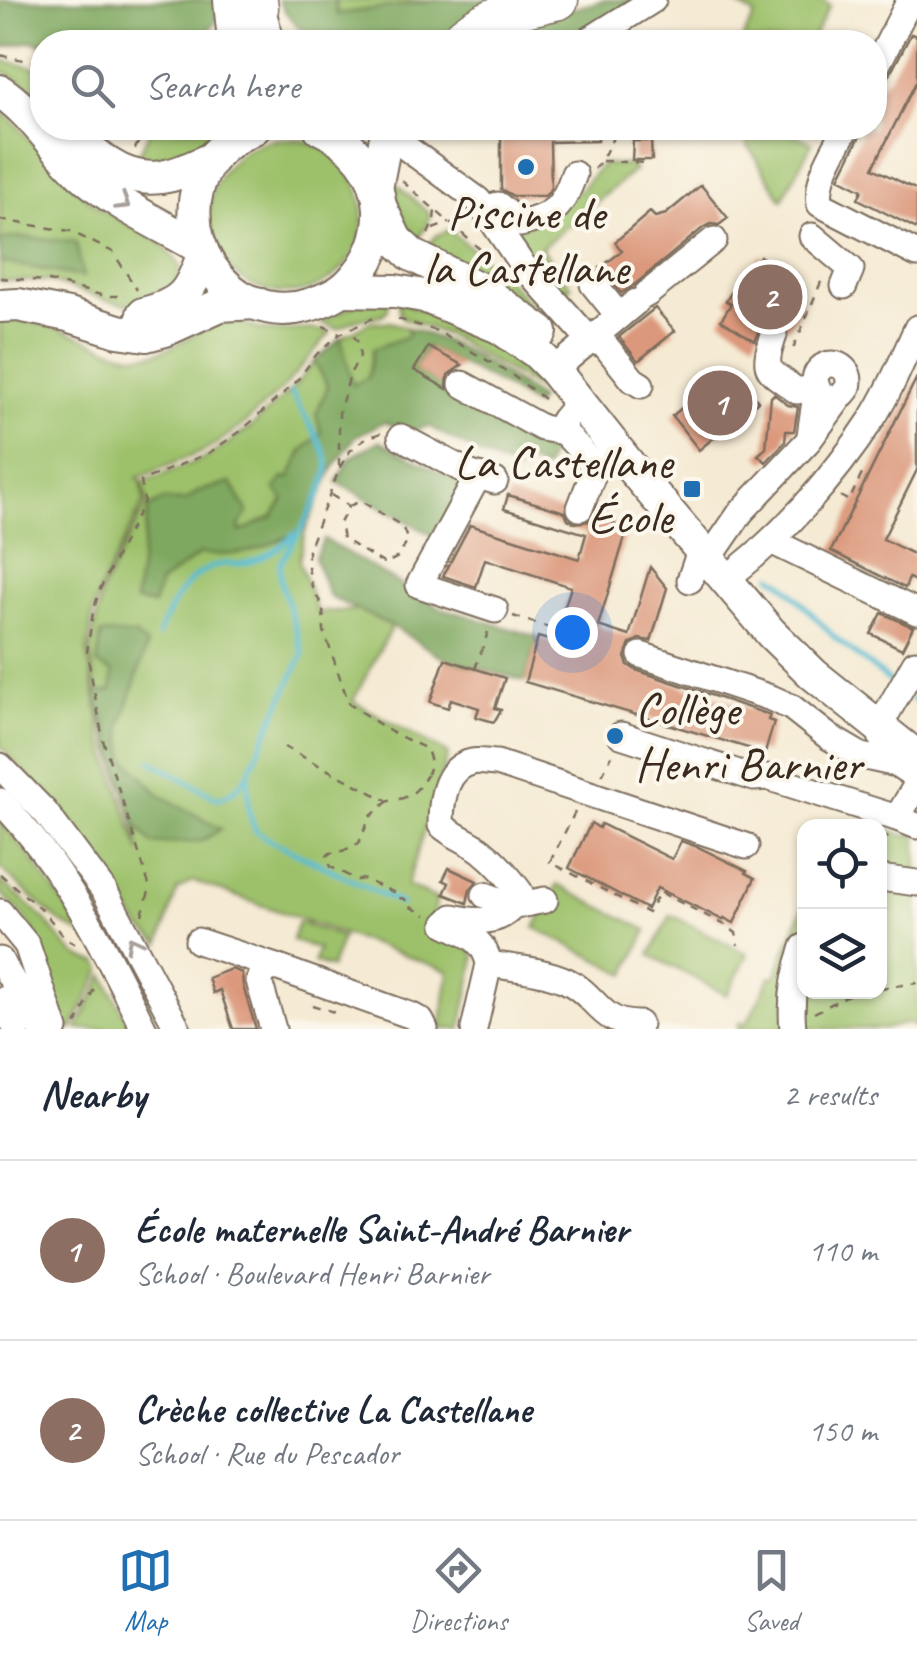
<!DOCTYPE html>
<meta charset="utf-8">
<style>
body{margin:0;font-family:Caveat,sans-serif;background:#f6f6f7;color:#1f2937}
.controls{position:absolute;right:30px;bottom:30px;display:grid;overflow:hidden;border-radius:20px;box-shadow:0 2px 8px #0004}
.controls button{width:90px;height:90px;display:grid;place-items:center;padding:0;border:0;border-bottom:2px solid #e0e1e3;background:#fff;color:#1f2937;font:50px sans-serif}
.you{position:absolute;left:572px;top:632px;width:35px;height:35px;margin:-25px;border:8px solid #fff;border-radius:50%;background:#1a73e8;box-shadow:0 0 0 15px #1a73e833}
.badge{display:grid;place-items:center;width:65px;height:65px;border-radius:50%;background:#1f6fb2;color:#fff;font-size:32px;font-weight:700}
.pin{position:absolute;translate:-50% -50%;border:5px solid #fff;box-shadow:0 2px 10px #0006}
.list{margin:0;padding:0;list-style:none}
h2{display:flex;justify-content:space-between;align-items:center;height:130px;margin:0;padding:0 40px;font-size:42px}
h2 small{font-size:32px;font-weight:400;color:#747a83}
.list li{display:grid;grid-template-columns:65px 1fr auto;gap:30px;align-items:center;box-sizing:border-box;height:180px;padding:0 40px;border-top:2px solid #e0e1e3}
.list b{display:block;font-size:38px;white-space:nowrap}
.list p{margin:0;font-size:32px;white-space:nowrap;color:#747a83}
.list em{font-size:32px;font-style:normal;color:#747a83}
.icon{flex:none;width:55px;height:55px;fill:none;stroke:currentColor;stroke-width:2;stroke-linecap:round;stroke-linejoin:round}
.map{position:relative;flex:none;width:917px;height:1029px;overflow:hidden}
.search{position:absolute;background:#fff;box-shadow:0 2px 8px #0004;left:30px;right:30px;top:30px;height:110px;display:flex;align-items:center;gap:25px;box-sizing:border-box;padding:0 35px;border-radius:40px;color:#747a83;font-size:38px}
.sheet{height:490px;background:#fff}
nav{display:flex;justify-content:space-around;align-items:center;box-sizing:border-box;height:140px;border-top:2px solid #e0e1e3;background:#fff;font-size:28px;color:#747a83}
nav a{display:grid;justify-items:center;gap:5px}
nav .on{color:#1f6fb2}
.map>svg:first-child{display:block}
</style>
<div class="map">
<svg width="917" height="1029" viewBox="0 0 917 1029">
<rect width="100%" height="100%" fill="#fbf7ec"/>
<filter id="ink" filterUnits="userSpaceOnUse"><feTurbulence type="fractalNoise" baseFrequency=".01" numOctaves="2"/><feDisplacementMap in="SourceGraphic" scale="20" xChannelSelector="R" yChannelSelector="G"/><feConvolveMatrix kernelMatrix="1 2 1 2 8 2 1 2 1" color-interpolation-filters="sRGB"/></filter>
<filter id="wash" filterUnits="userSpaceOnUse"><feTurbulence type="fractalNoise" baseFrequency=".0048" numOctaves="4" result="noise"/><feDisplacementMap in="SourceGraphic" scale="40" xChannelSelector="R" yChannelSelector="G"/><feGaussianBlur stdDeviation="2.25" result="paint"/><feColorMatrix in="noise" values="0 0 0 0 0 0 0 0 0 0 0 0 0 0 0 0 0 1.4 0 .05"/><feComposite in="paint" operator="in"/></filter>
<g filter="url(#wash)">
<rect width="100%" height="100%" fill="#f5ead3"/>
<g fill="#9dc16b" stroke="#6c7644" stroke-width="2.5">
<path d="M335,0H443L337,14Z"/>
<path d="M736,0H820L830,5L811,42H741L755,15L734,3Z"/>
<path d="M0,60L42,69V95L0,69Z"/>
<path d="M0,109C33,139 59,176 94,204C125,228 160,231 181,268L178,283L132,305L106,300L49,281H0Z"/>
<path d="M151,128H213L186,159L134,171L138,156Z"/>
<path d="M737,128H797L794,134L812,143L782,200Z"/>
<circle cx="286" cy="216" r="77"/>
<path d="M602,164L631,165L635,170L541,248L571,286L558,299L505,234L581,189Z"/>
<path d="M390,179L430,214L428,224L414,244L396,202Z"/>
<path d="M449,230L503,275L550,325L424,250L437,235Z"/>
<path d="M389,300L387,311L382,315L358,319L338,329L320,322L358,303Z"/>
<path d="M399,301L479,335L516,360L549,388L547,394L447,335L403,318L399,312Z"/>
<path d="M223,319C237,320 250,328 264,330C286,334 309,324 330,333L283,388L244,424L207,450L137,478L141,481L144,501L100,589L93,612L87,652L103,740L140,853L134,822L101,717L90,652L102,591L147,502L143,482L208,457L250,428L294,387L314,362L341,338L370,322H390L408,328L409,335L368,377L356,435L333,468L306,528L299,561L317,612L358,610L392,626L353,701L448,754L407,885L437,899L430,927L472,950L475,958L461,1029H441L449,971L193,881L177,890L160,944L139,926L112,882L54,804L0,746V320C22,320 41,323 62,330C85,337 121,358 145,355C171,352 199,331 223,319Z"/>
<path d="M0,820L34,862L88,938L57,920L0,868Z"/>
<path d="M917,824V1027L908,1023L884,1029H738L740,1022L747,1023L771,976L775,977L804,904V992H880V827L910,837Z"/>
<path d="M0,880C14,893 30,905 43,918C62,937 66,958 98,962L102,969L72,1029H68L59,1020L34,932L25,917L0,892Z"/>
<path d="M557,885L647,930L626,974L535,928Z"/>
<path d="M671,915L748,954L727,995L650,955Z"/>
<path d="M298,922L342,937L331,968L314,962L318,949L292,940Z"/>
<path d="M104,975L131,1029H77Z"/>
</g>
<g fill="#7ea75f" stroke="#5c683e" stroke-width="2.5">
<path d="M0,0H215L217,20L207,33L137,42H42V45L32,41L0,48Z"/>
<path d="M278,0H335L337,14L443,0H518L446,42H397V34L371,37L370,42C356,42 330,46 318,42C305,38 284,12 278,0Z"/>
<path d="M605,0H638L571,42H517L511,36L517,24Z"/>
<path d="M19,237L76,242L83,277L0,262V240Z"/>
<path d="M408,328C455,341 500,370 539,399L535,406L505,387L427,347L414,370L553,443L545,470L522,460L517,471L481,455L428,426L411,432L384,422L356,436L333,468L306,528C266,547 246,558 200,554L160,583L153,605L135,601L148,508L163,500L185,501L199,491L231,483L248,513L239,525L240,532L272,517L284,499L275,489L283,478H290L302,451L321,433L316,414L328,386L314,362L341,338L353,385L368,377L373,349L408,336Z"/>
<path d="M379,441L465,485L437,538L337,482L350,458Z"/>
<path d="M324,539L438,607L538,637L525,681L445,659L392,626L330,597L314,558Z"/>
<path d="M101,634L134,635L147,645L121,726L125,758L160,795L221,829L202,841L152,844L134,822L96,693L111,691L113,673L97,664Z"/>
</g>
<g fill="none" stroke-linecap="round" stroke-linejoin="round">
<g stroke="#54bcd1" stroke-width="5">
<path d="M291,392C300,409 325,445 328,463C331,484 292,544 280,564V578L303,654L248,774L249,812L255,830L266,838L401,904"/>
<path d="M772,576L782,582L834,637L889,681"/>
<path d="M158,636C170,606 187,570 224,564C229,563 234,565 240,564C259,562 281,548 294,534"/>
<path d="M913,699L917,702"/>
<path d="M151,761L217,798C233,795 239,786 248,774"/>
</g>
</g>
<g id="blocks">
<g fill="#db987b">
<path d="M911,34L917,36V80L873,168L917,190V229L858,199L862,190L839,178L860,136L862,128H874V90L888,78Z"/>
<path d="M501,128H597V141L550,142L551,187L548,193L545,196H513L501,189Z"/>
<path d="M633,141H651L652,160H632Z"/>
<path d="M701,185L728,218L719,225L711,224L704,227L633,286L621,293L600,268L622,251L615,242L650,212L655,217L666,214Z"/>
<path d="M760,256L797,279L787,294L803,304L788,328L780,320L770,319L762,324L755,341L721,320L731,304L726,301L736,285L741,288Z"/>
<path d="M655,308L675,331L638,361L619,337Z"/>
<path d="M428,347L462,365L448,375L447,389L414,370Z"/>
<path d="M730,369L758,401L699,450L672,416Z"/>
<path d="M917,377V470L883,539L917,556V582L909,578L905,588L831,551Z"/>
<path d="M774,394L788,405L798,407L794,431H786L785,442L766,462L758,455L766,448L771,397Z"/>
<path d="M508,495L565,512L568,519L575,523L589,521L598,505L625,537L598,626L629,636L650,567L667,588L651,641L639,639L630,644L625,657L628,665L636,670L770,715L768,720L774,722L765,753L525,682L538,637L566,645L575,619L562,615L571,587L485,559L476,587L443,576L470,525L579,559L586,534L504,509Z"/>
<path d="M882,613L913,627L902,649L871,634Z"/>
<path d="M445,659L505,678L495,708L501,710L494,722L476,717L479,708L451,699L448,708L430,702Z"/>
<path d="M591,823L599,828L601,824L672,859L681,841L698,847L747,871L746,873L755,878L734,923L724,918L723,920L657,888L647,909L569,868Z"/>
<path d="M449,868L477,881L470,889L467,903L444,894L449,883L443,880Z"/>
<path d="M231,969L242,973L243,986L256,1029H233L220,990L213,993L208,978Z"/>
</g>
</g>
</g>
<g filter="url(#ink)">
<use href="#blocks" fill-opacity="0" stroke="#7c6d5d" stroke-width="2.5"/>
<g fill="none" stroke-linecap="round" stroke-linejoin="round">
<defs>
<g id="minor">
<path d="M586,42L653,0"/>
<path d="M874,71L910,0"/>
<path d="M846,128C834,152 816,176 820,204L917,254"/>
<path d="M408,149L478,200L521,263L590,340L605,345L633,380L641,385"/>
<path d="M484,209L498,205L520,224C554,216 563,207 574,174"/>
<path d="M812,236L851,269L844,286"/>
<path d="M593,284L619,316"/>
<path d="M647,294L714,240"/>
<path d="M774,335C761,373 768,369 797,391L817,387L810,435"/>
<circle cx="832" cy="381" r="17"/>
<path d="M554,370L636,302"/>
<path d="M462,384L542,428L564,432"/>
<path d="M579,401L563,420L564,432L594,465L593,474L580,508"/>
<path d="M401,437L471,474L495,481"/>
<path d="M478,476L419,585L495,610"/>
<path d="M771,541L917,612"/>
<path d="M708,560L741,512L809,440L841,396"/>
<path d="M690,580L700,551"/>
<path d="M724,580C780,539 834,477 872,419C890,391 903,359 917,328"/>
<path d="M641,655L771,698L791,707L829,737L861,756L897,764L917,777"/>
<path d="M621,735L754,778L767,777L897,818"/>
<path d="M883,743L879,727L915,663"/>
<path d="M0,766L45,812L105,892L178,1029"/>
<path d="M917,784L897,818L917,826"/>
<path d="M0,801C63,865 105,949 144,1029"/>
<path d="M880,878L917,883"/>
<path d="M485,895L515,906L545,900"/>
<path d="M0,912L27,945L55,1029"/>
<path d="M446,924L453,917C481,924 510,923 520,892C509,877 497,863 482,851C469,841 453,836 441,825C441,802 444,768 472,762C479,760 489,763 497,763L746,846"/>
<path d="M446,924C467,935 484,938 489,964L474,1029"/>
<path d="M198,941L276,967"/>
<path d="M0,960L41,1029"/>
<path d="M489,964C514,968 543,970 567,981C597,995 600,1025 639,1024"/>
<path d="M0,1000L17,1029"/>
<path d="M273,1029L259,981L265,970L276,967L412,1016L421,1021L425,1029"/>
<path d="M793,1029C790,1000 794,974 804,947"/>
</g>
<g id="major">
<path d="M230,0L234,42"/>
<path d="M256,0L268,42"/>
<path d="M0,91C33,113 53,147 81,173C116,205 160,224 199,247"/>
<path d="M69,128C93,154 122,183 161,177C179,175 197,165 213,158"/>
<path d="M254,128C238,136 223,144 212,159C162,227 226,330 309,305C324,300 338,295 349,284C370,263 381,238 380,209C378,171 352,142 320,128"/>
<path d="M376,188L385,142L392,128"/>
<path d="M380,206L396,240L412,255L484,291L541,332"/>
<path d="M343,290L395,291L424,296L499,327L536,352L554,370L634,471L771,633L813,674L917,757"/>
<path d="M0,306L18,305L68,315L118,331L146,335L165,330L220,305L256,303"/>
<path d="M143,314C182,304 190,293 203,255"/>
</g>
<g id="highway">
<path d="M258,0L259,8"/>
<path d="M457,42C484,14 522,9 559,0"/>
</g>
</defs>
<use href="#minor" stroke="#7c6d5d" stroke-width="29"/>
<use href="#major" stroke="#7c6d5d" stroke-width="36"/>
<use href="#highway" stroke="#7c6d5d" stroke-width="41"/>
<g stroke="#7c6d5d" stroke-width="2.5" stroke-dasharray="8 8" stroke-linecap="butt">
<path d="M0,55L42,64"/>
<path d="M114,128L121,139"/>
<path d="M135,149L145,128"/>
<path d="M602,161L650,163"/>
<path d="M594,169L601,161L617,130L616,128"/>
<path d="M402,181L490,258"/>
<path d="M0,220L70,231L113,252L137,290"/>
<path d="M433,229L449,223"/>
<path d="M428,234L434,220L435,210"/>
<path d="M0,278L49,281L105,296H126"/>
<path d="M398,319L437,331L512,375L544,399"/>
<path d="M323,326L339,333"/>
<path d="M793,346L794,347L823,277"/>
<path d="M381,433L364,439L350,451L340,467L308,550V567L313,591L323,606L324,631L349,704L391,732L427,749L431,762L427,774"/>
<path d="M339,466V412L351,372L360,356L357,340L349,331"/>
<path d="M331,495L349,506L340,523L343,539L385,564L398,557L408,541L402,526L361,501L349,506"/>
<path d="M840,496L849,501L863,472"/>
<path d="M513,616L550,628"/>
<path d="M475,669L488,632"/>
<path d="M284,747L388,801C409,799 417,792 427,775"/>
<path d="M602,775L612,755"/>
<path d="M388,801L370,817L359,843L343,851L330,853L327,856L331,867L357,880L363,879L393,892L399,898L405,899L407,905L426,915"/>
<path d="M575,812L550,862L648,913L660,892L725,925L736,933L738,945"/>
<path d="M880,853L888,836"/>
<path d="M0,874L44,912L66,939L75,944"/>
<path d="M142,915L150,888L103,740L87,652L93,612L100,589L144,501L141,481L209,453L241,431L296,382L317,354L340,334L375,317H381"/>
<path d="M880,988L917,983"/>
<path d="M312,1005L334,1012"/>
<path d="M814,1013L852,993L860,992"/>
<path d="M76,1025L97,983"/>
</g>
<use href="#minor" stroke="#fff" stroke-width="25"/>
<use href="#major" stroke="#fff" stroke-width="32"/>
<use href="#highway" stroke="#fff" stroke-width="38"/>
</g>
<defs><path id="oneway-chevron" d="M-2-3.5L2.5 0L-2 3.5" fill="none" stroke-width="1.6" stroke-linecap="round" stroke-linejoin="round" transform="scale(2.5)"/></defs>
<g stroke="#a79f9a">
<use href="#oneway-chevron" transform="translate(123 203) rotate(32)"/>
<use href="#oneway-chevron" transform="translate(133 943) rotate(-118)"/>
</g>
</g>
<g fill="#1f6fb2" stroke="#fbf7ec" stroke-width="4">
<circle cx="526" cy="167" r="10"/>
<rect x="682" y="479" width="20" height="20" rx="5"/>
<circle cx="615" cy="736" r="10"/>
</g>
<g text-anchor="middle" stroke-width="8" stroke-linejoin="round" paint-order="stroke">
<g font-size="48" fill="#3b2a1e" stroke="#fbf7ec">
<text x="526" y="229">Piscine de<tspan x="526" dy="55">la Castellane</tspan></text>
<text x="672" y="478" text-anchor="end">La Castellane<tspan x="672" dy="55">École</tspan></text>
<text x="635" y="725" text-anchor="start">Collège<tspan x="635" dy="55">Henri Barnier</tspan></text>
</g>
</g>
</svg>
<div class="controls">
<button><svg class="icon" aria-label="locate" viewBox="0 0 24 24"><circle cx="12" cy="12" r="6"/><path d="M12 2v4M12 18v4M2 12h4M18 12h4"/></svg></button>
<button><svg class="icon" aria-label="layers" viewBox="0 0 24 24"><path d="M12 4l9 5-9 5-9-5zM3 14l9 5 9-5"/></svg></button>
</div>
<div class="you"></div>
<div class="pin badge" style="left:720px;top:403px;background:#8d6e63">1</div>
<div class="pin badge" style="left:770px;top:297px;background:#8d6e63">2</div>
<div class="search"><svg class="icon" aria-label="search" viewBox="0 0 24 24"><circle cx="10" cy="10" r="6"/><path d="M15 15l6 6"/></svg>Search here</div>
</div>
<section class="sheet">
<h2>Nearby<small>2 results</small></h2>
<ul class="list">
<li><span class="badge" style="background:#8d6e63">1</span><div><b>École maternelle Saint-André Barnier</b><p>School · Boulevard Henri Barnier</p></div><em>110 m</em></li>
<li><span class="badge" style="background:#8d6e63">2</span><div><b>Crèche collective La Castellane</b><p>School · Rue du Pescador</p></div><em>150 m</em></li>
</ul>
</section>
<nav>
<a class="on"><svg class="icon" aria-label="map" viewBox="0 0 24 24"><path d="M3 6l6-2 6 2 6-2v14l-6 2-6-2-6 2zM9 4v14M15 6v14"/></svg>Map</a>
<a><svg class="icon" aria-label="directions" viewBox="0 0 24 24"><path d="M12 3l9 9-9 9-9-9zM9 14v-3h6M13 9l2 2-2 2"/></svg>Directions</a>
<a><svg class="icon" aria-label="saved" viewBox="0 0 24 24"><path d="M7 4h10v16l-5-4-5 4z"/></svg>Saved</a>
</nav>
